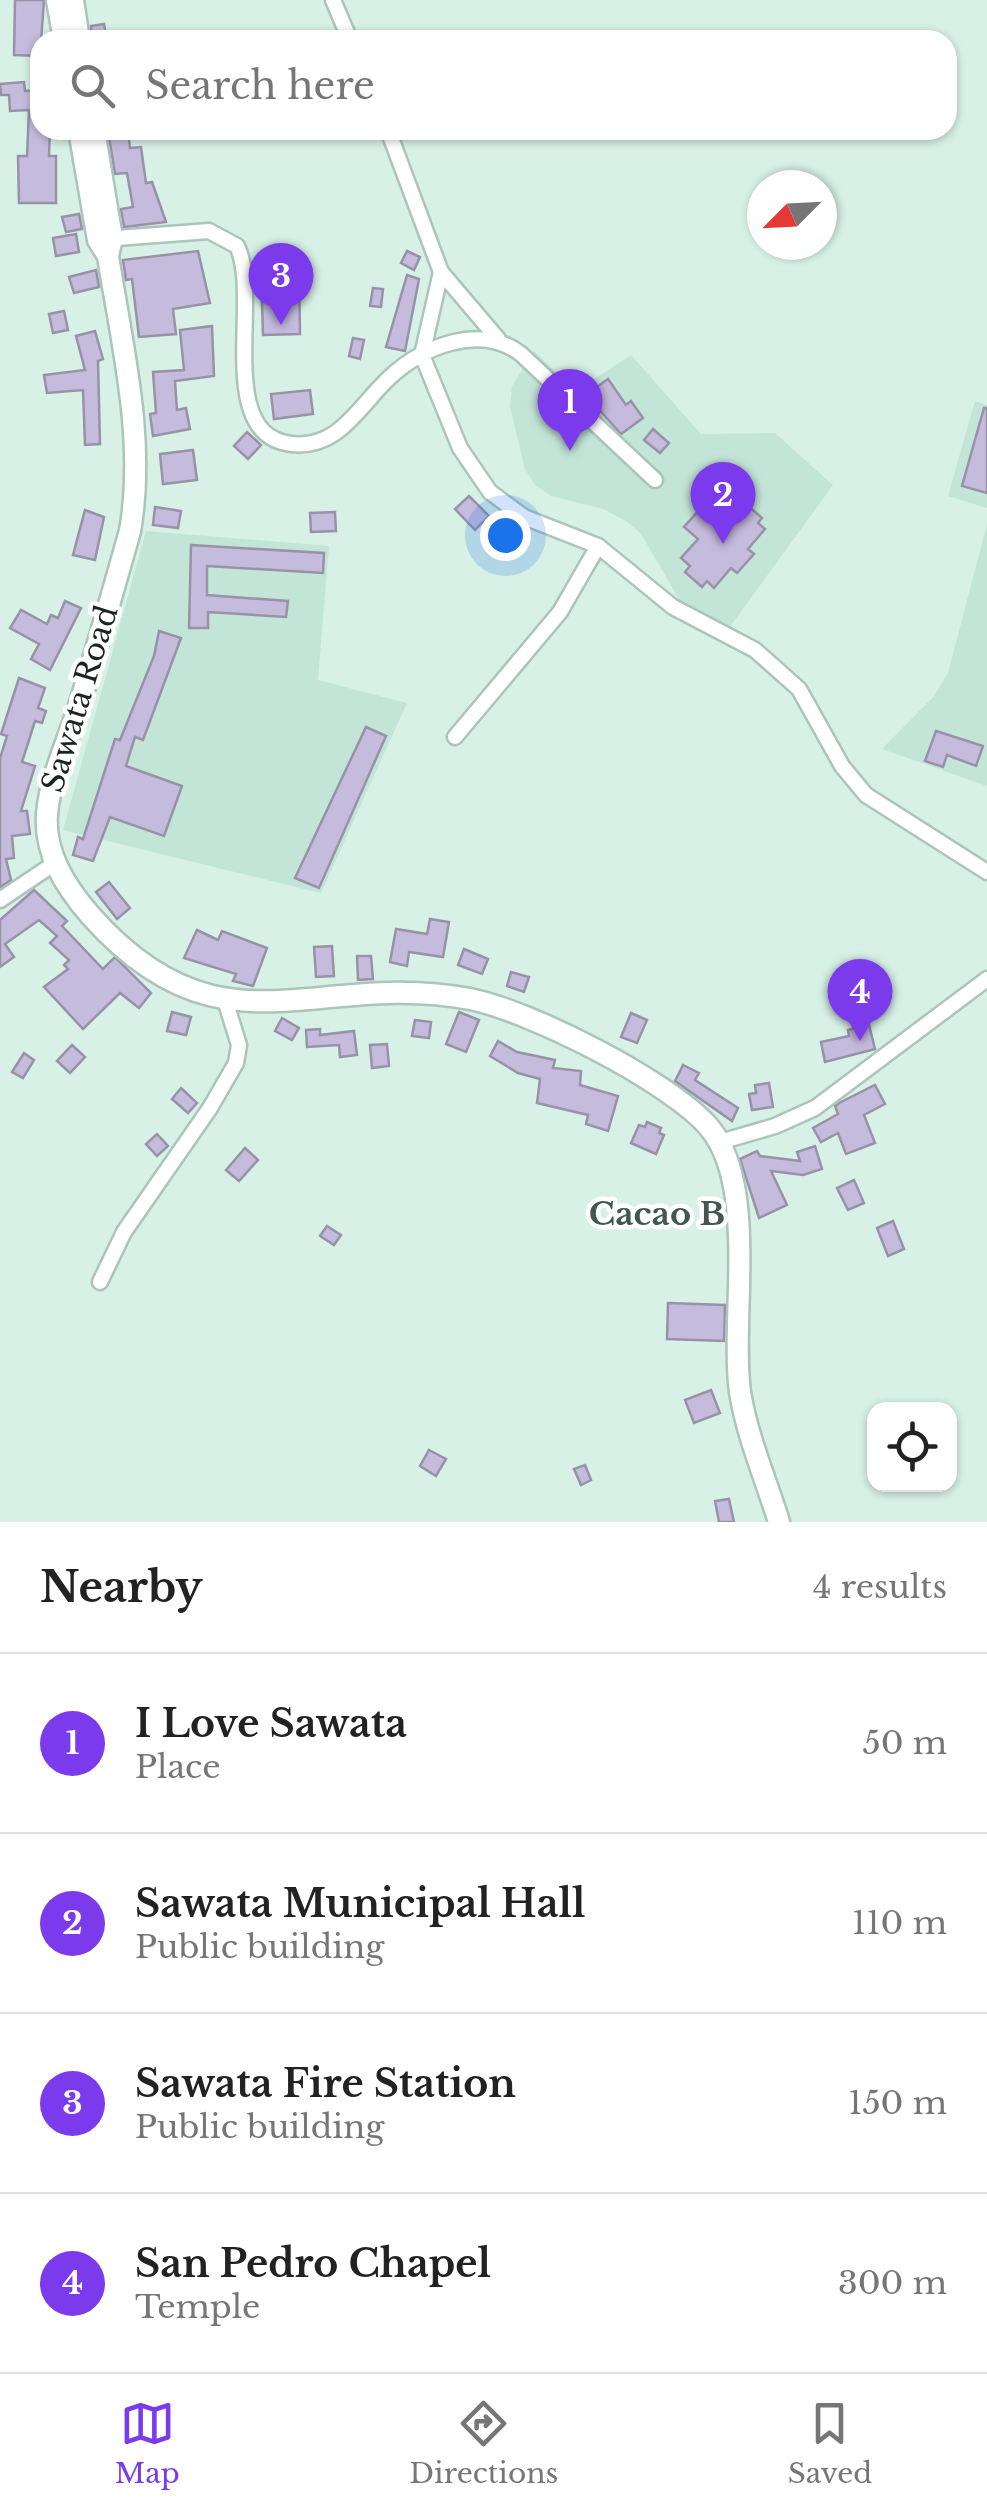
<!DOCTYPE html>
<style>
body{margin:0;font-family:"Libre Baskerville",serif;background:#f6f6f6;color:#222}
.controls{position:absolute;right:30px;bottom:30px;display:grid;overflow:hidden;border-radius:20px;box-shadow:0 2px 8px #0004}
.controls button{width:90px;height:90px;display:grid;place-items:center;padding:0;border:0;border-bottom:2px solid #e0e0e0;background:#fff;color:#222;font:50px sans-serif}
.compass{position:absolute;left:747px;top:170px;width:90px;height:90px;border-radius:50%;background:#fff;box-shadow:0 2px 8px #0004;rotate:246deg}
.you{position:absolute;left:505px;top:535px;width:35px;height:35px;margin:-25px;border:8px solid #fff;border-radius:50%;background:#1a73e8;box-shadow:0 0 0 15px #1a73e833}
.badge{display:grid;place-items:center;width:65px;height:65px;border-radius:50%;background:#7c3aed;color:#fff;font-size:32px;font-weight:700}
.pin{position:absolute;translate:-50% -82px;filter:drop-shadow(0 2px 5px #0008)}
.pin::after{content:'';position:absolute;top:52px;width:35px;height:30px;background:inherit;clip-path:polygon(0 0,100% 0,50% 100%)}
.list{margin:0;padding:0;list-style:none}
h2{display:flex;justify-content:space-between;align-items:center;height:130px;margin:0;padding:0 40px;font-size:42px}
h2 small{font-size:32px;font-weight:400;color:#767676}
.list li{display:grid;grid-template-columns:65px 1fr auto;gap:30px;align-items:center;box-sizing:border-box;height:180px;padding:0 40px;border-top:2px solid #e0e0e0}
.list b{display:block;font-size:38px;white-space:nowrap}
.list p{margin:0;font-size:32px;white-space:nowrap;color:#767676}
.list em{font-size:32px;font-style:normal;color:#767676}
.icon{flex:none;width:55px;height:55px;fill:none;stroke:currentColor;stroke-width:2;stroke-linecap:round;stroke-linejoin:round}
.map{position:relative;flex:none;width:987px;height:1522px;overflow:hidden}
.search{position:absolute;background:#fff;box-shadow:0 2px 8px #0004;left:30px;right:30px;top:30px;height:110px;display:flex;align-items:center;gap:25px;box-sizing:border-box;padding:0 35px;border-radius:30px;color:#767676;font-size:38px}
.sheet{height:850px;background:#fff}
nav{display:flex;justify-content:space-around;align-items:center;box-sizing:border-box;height:140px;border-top:2px solid #e0e0e0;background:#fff;font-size:28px;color:#767676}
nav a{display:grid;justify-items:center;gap:5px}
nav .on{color:#7c3aed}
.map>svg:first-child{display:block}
</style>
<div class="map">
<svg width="987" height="1522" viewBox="0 0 987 1522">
<rect width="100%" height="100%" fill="#d7f1e7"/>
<g fill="#c3e5d8">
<path d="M534,351L576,391L631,355L701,434L775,433L833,485L729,628L680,601L641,534L626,521L603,509L551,496L535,485L525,469L510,407L512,386Z"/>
<path d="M975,401L987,405V508L948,496Z"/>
<path d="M987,524V786L882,749L934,696L948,673Z"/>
<path d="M146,531L329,546L318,680L407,703L321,893L63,830Z"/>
</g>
<g fill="#c5bbdd" stroke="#9892a7" stroke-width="2.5">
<path d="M15,0H44L40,56L14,55Z"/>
<path d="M104,24L107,40H92L91,26Z"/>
<path d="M24,82L25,91L40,90V130H50L49,156H56V203H19L18,156H27L29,110L10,111L9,95H1L0,84Z"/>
<path d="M108,130H128L130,148L141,147L146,183L152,182L166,222L124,227L121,209L133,207L127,173L115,174Z"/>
<path d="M79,214L82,229L66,232L62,217Z"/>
<path d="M76,234L79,252L56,256L53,238Z"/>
<path d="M198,251L210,303L173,309L176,334L139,337L132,279L126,280L123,260Z"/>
<path d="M407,251L420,257L414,270L401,263Z"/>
<path d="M299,269L300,334L263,335L261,270Z"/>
<path d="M96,270L99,287L74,293L69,277Z"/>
<path d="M407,275L419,279L405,351L386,347Z"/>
<path d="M373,288L383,289L381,307L370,306Z"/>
<path d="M64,311L68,330L53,333L49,314Z"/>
<path d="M212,326L214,376L175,381L177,410L186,408L190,429L153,436L150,414L156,413L153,372L184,370L180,330Z"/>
<path d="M95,331L103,359L98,361L100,444L85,445L83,390L47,393L44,375L85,370L76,336Z"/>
<path d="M353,338L364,340L360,359L349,356Z"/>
<path d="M608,379L626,405L631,401L643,418L621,434L586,395Z"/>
<path d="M310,390L313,414L274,419L271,394Z"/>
<path d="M984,408H987V493L962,486Z"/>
<path d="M653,429L669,443L660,453L644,440Z"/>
<path d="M247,432L261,445L248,459L234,446Z"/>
<path d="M193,450L197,480L163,484L160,454Z"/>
<path d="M469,496L489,516L475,530L455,509Z"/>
<path d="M731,500L741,508L745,503L762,518L758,523L765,529L748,549L754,554L737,573L731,568L714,588L707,581L702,587L685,572L690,566L681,558L698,539L684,527L701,508L715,519Z"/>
<path d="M155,507L181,511L178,528L153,525Z"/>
<path d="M85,510L104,517L95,560L73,555Z"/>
<path d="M335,512L336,531L311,532L310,513Z"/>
<path d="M191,545L324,553L323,573L207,566V595L288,601L286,617L208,612V628H189Z"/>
<path d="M65,601L81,608L50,670L31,659L39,644L10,628L21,610L47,624L51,615L58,618Z"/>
<path d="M159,631L181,638L143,740L135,737L126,766L182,786L164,836L110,817L93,861L73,855L78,837L83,839L115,739L120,740L154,656Z"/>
<path d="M19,678L45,688L38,708L46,711L42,723L35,721L22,762L35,766L21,811H27L30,834L12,836L14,858L6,859L11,880L0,887V758L7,736L1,734Z"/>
<path d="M366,727L386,736L319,888L295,878Z"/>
<path d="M936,731L983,746L976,766L947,755L943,767L925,761Z"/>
<path d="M109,882L130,908L117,919L96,892Z"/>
<path d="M34,890L67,921L62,926L103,969L115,957L151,993L139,1008L120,993L83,1029L44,987L68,969L64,965L69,960L50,943L57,936L39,920L5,944L14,957L0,967V920Z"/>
<path d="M430,919L449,922L443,957L409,952L407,966L390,962L396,929L427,934Z"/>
<path d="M197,930L218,940L222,931L267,948L253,986L233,981L236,974L184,958Z"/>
<path d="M332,946L334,976L316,977L314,947Z"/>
<path d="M464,949L488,959L482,974L458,965Z"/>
<path d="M357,956H371L373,979L358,980Z"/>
<path d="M511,972L529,977L524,992L507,986Z"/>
<path d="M172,1012L191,1017L186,1035L167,1031Z"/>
<path d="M459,1012L479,1020L466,1052L446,1044Z"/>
<path d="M631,1013L647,1020L637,1043L621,1037Z"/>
<path d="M282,1018L299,1028L292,1040L275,1031Z"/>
<path d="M415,1020L431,1022L429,1038L412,1036Z"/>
<path d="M869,1025L875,1049L825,1062L821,1042L849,1036L848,1030Z"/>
<path d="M320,1029V1035L354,1031L357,1055L340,1057L339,1045L307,1047L306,1030Z"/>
<path d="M498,1041L517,1052L555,1060L553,1068L581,1071L580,1085L618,1096L608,1131L586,1124L588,1115L537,1103L540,1079L518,1073L490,1056Z"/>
<path d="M387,1044L389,1066L372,1068L370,1045Z"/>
<path d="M72,1045L85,1057L70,1073L57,1061Z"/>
<path d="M24,1053L34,1060L23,1078L12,1072Z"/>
<path d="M683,1065L699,1073L695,1080L738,1108L732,1121L675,1081Z"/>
<path d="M769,1083L773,1107L752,1110L749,1094L756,1093L755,1085Z"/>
<path d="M875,1085L885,1104L864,1115L875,1143L846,1154L838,1133L821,1142L813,1128L838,1114L835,1106L841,1102Z"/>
<path d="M181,1088L197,1103L188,1113L172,1099Z"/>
<path d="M647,1122L661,1128L659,1133L664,1135L656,1154L631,1143L639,1125L645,1127Z"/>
<path d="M157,1134L168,1146L157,1156L146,1144Z"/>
<path d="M815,1146L822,1169L803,1175L771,1171L787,1205L759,1218L740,1159L757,1151L760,1156L800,1161L797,1152Z"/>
<path d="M245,1148L258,1160L239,1181L226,1170Z"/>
<path d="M854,1180L864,1203L848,1210L837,1188Z"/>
<path d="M893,1221L904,1249L888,1256L877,1228Z"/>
<path d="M327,1226L341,1235L334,1245L320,1236Z"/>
<path d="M668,1303L725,1305L724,1341L667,1339Z"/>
<path d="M711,1390L720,1413L694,1423L685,1400Z"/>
<path d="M429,1450L446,1459L436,1476L420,1466Z"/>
<path d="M585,1465L591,1480L581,1485L574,1469Z"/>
<path d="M729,1499L734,1522H719L715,1501Z"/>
</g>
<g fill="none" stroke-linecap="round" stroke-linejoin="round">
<defs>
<g id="street">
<path d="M333,0L350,40"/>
<path d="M388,130L441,272L498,339"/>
<path d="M104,239L209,231L237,246C262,297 213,436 292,444C339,449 359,406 389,378C423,346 481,323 521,354L655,480"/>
<path d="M441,272L422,355L460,448L490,492L524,517L598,546L673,607L755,650L799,689L842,766L866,795L987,872"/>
<path d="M455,737L560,612L598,546"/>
<path d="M0,900L55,863"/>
<path d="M720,1142L775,1126L815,1108L987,979"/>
<path d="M100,1282L124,1232L210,1108L236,1063L239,1045L225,1000"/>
</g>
<g id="secondary">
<path d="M57,0L64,40"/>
<path d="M73,0L79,40"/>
<path d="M79,130L98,240L108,256"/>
<path d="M94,130L112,238L108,256C122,346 146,440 130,531C113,591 96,652 77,712C66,745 50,779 47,814C44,853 65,886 90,915C221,1063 316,969 470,999C530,1011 667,1080 708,1126C759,1184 730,1318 740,1392C747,1436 766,1480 779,1522"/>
</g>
</defs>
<use href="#street" stroke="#abc5bb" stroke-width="19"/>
<use href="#secondary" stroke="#abc5bb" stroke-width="25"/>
<use href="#street" stroke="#fff" stroke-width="14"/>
<use href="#secondary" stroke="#fff" stroke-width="20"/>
</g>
<g text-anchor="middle" stroke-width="9" stroke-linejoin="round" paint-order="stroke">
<g font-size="30" fill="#1a2420" stroke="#fff">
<text transform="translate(80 699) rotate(-73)" y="10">Sawata Road</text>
</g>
<g font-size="32" font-weight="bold" fill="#41574f" stroke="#fff">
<text x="657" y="1225">Cacao B</text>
</g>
</g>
</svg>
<div class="controls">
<button><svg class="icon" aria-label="locate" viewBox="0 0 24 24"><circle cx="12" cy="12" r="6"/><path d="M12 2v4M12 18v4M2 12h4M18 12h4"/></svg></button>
</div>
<svg class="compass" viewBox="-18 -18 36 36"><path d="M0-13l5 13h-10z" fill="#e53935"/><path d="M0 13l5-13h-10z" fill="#767676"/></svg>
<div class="you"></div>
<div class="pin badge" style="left:570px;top:451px">1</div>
<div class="pin badge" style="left:723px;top:544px">2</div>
<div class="pin badge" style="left:281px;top:325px">3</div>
<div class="pin badge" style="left:860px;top:1041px">4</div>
<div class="search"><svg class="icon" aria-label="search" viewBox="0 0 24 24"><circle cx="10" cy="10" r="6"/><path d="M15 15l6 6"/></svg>Search here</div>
</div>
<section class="sheet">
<h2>Nearby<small>4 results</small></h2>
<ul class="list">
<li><span class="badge">1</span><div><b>I Love Sawata</b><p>Place</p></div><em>50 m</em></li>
<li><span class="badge">2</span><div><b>Sawata Municipal Hall</b><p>Public building</p></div><em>110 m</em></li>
<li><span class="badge">3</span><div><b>Sawata Fire Station</b><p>Public building</p></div><em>150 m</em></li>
<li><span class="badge">4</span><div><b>San Pedro Chapel</b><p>Temple</p></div><em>300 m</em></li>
</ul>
</section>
<nav>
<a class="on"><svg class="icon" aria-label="map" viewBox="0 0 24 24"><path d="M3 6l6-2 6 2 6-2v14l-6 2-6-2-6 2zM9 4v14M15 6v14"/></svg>Map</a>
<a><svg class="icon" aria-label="directions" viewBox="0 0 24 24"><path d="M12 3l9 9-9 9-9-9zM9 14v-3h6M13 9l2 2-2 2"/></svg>Directions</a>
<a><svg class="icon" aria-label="saved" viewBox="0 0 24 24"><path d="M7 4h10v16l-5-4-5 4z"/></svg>Saved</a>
</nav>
